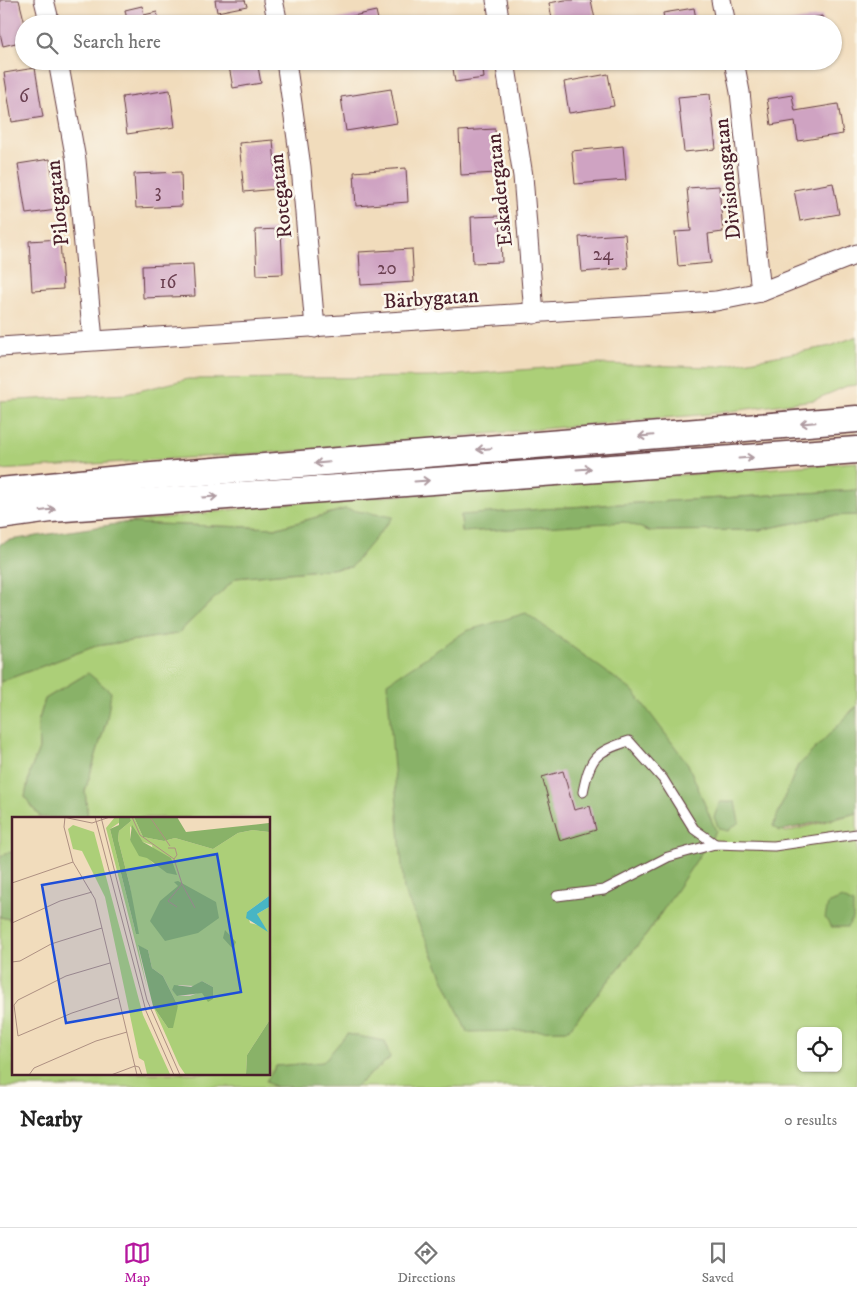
<!DOCTYPE html>
<meta charset="utf-8">
<style>
body{margin:0;font-family:"IM FELL DW Pica",serif;background:#f6f6f6;color:#222}
.controls{position:absolute;right:15px;bottom:15px;display:grid;overflow:hidden;border-radius:8px;box-shadow:0 1px 4px #0004}
.controls button{width:45px;height:45px;display:grid;place-items:center;padding:0;border:0;border-bottom:1px solid #e0e0e0;background:#fff;color:#222;font:25px sans-serif}
.list{margin:0;padding:0;list-style:none}
h2{display:flex;justify-content:space-between;align-items:center;height:65px;margin:0;padding:0 20px;font-size:21px}
h2 small{font-size:16px;font-weight:400;color:#767676}
.icon{flex:none;width:28px;height:28px;fill:none;stroke:currentColor;stroke-width:2;stroke-linecap:round;stroke-linejoin:round}
.map{position:relative;flex:none;width:857px;height:1087px;overflow:hidden}
.search{position:absolute;background:#fff;box-shadow:0 1px 4px #0004;left:15px;right:15px;top:15px;height:55px;display:flex;align-items:center;gap:12px;box-sizing:border-box;padding:0 18px;border-radius:28px;color:#767676;font-size:19px}
.sheet{height:140px;background:#fff}
nav{display:flex;justify-content:space-around;align-items:center;box-sizing:border-box;height:70px;border-top:1px solid #e0e0e0;background:#fff;font-size:14px;color:#767676}
nav a{display:grid;justify-items:center;gap:2px}
nav .on{color:#b5179e}
.map>svg:first-child{display:block}
</style>
<div class="map">
<svg width="857" height="1087" viewBox="0 0 857 1087">
<rect width="100%" height="100%" fill="#fbf7ec"/>
<filter id="ink" filterUnits="userSpaceOnUse"><feTurbulence type="fractalNoise" baseFrequency=".02" numOctaves="2"/><feDisplacementMap in="SourceGraphic" scale="10" xChannelSelector="R" yChannelSelector="G"/><feConvolveMatrix kernelMatrix="1 2 1 2 8 2 1 2 1" color-interpolation-filters="sRGB"/></filter>
<filter id="wash" filterUnits="userSpaceOnUse"><feTurbulence type="fractalNoise" baseFrequency=".0096" numOctaves="4" result="noise"/><feDisplacementMap in="SourceGraphic" scale="20" xChannelSelector="R" yChannelSelector="G"/><feGaussianBlur stdDeviation="1.12" result="paint"/><feColorMatrix in="noise" values="0 0 0 0 0 0 0 0 0 0 0 0 0 0 0 0 0 1.4 0 .05"/><feComposite in="paint" operator="in"/></filter>
<g filter="url(#wash)">
<rect width="100%" height="100%" fill="#f1dcbc"/>
<g fill="#accf78" stroke="#7b7752" fill-rule="evenodd">
<path d="M857,336V385L847,386L814,400L709,414L295,451L0,470V401L126,394L188,379L432,377L596,364L717,367L831,346Z"/>
<path d="M857,462V490L569,507L461,516L462,532L625,521L649,531L759,530L829,516L857,515V706L851,711L779,813L773,826L786,832L857,813V1087H355L390,1058L276,1066L266,1081L276,1087H0V917L14,920V1073H269V818H88L85,791L107,719L88,673L45,699L38,723L39,749L30,772L25,797L41,818H14V852L6,853L0,858V682L96,646L177,634L236,578L351,567L345,509L278,528L123,523L278,504ZM715,831L647,934L568,1030ZM801,1031H838V1068H801Z"/>
</g>
<g fill="#89b268" stroke="#6a684a">
<path d="M857,490V515L829,516L759,530L649,531L625,522L462,532L461,515L569,507Z"/>
<path d="M345,509L393,517L351,567L236,578L177,634L96,646L0,682V544L10,540L123,523L278,528Z"/>
<path d="M526,613L634,692L688,764L716,831L647,934L568,1030L467,1032L404,891L387,683L466,631Z"/>
<path d="M88,673L111,692L107,719L85,791L88,818H41L25,797L30,772L39,749L38,723L45,699Z"/>
<path d="M857,706V813L780,831L773,826L797,767Z"/>
<path d="M720,802H735L739,822L728,831L719,829L714,817Z"/>
<path d="M14,852V920L0,917V858L6,853Z"/>
<path d="M842,898L853,904V919L847,927H831L825,918L828,904Z"/>
<path d="M347,1034L385,1041L390,1058L355,1087H276L266,1082L276,1066L323,1062Z"/>
</g>
<g id="blocks">
<g fill="#cfa3c2">
<path d="M0,0H19L25,24L24,41L3,46L0,33Z"/>
<path d="M215,0H245L247,6L217,12Z"/>
<path d="M565,0H591L596,24H553L549,3Z"/>
<path d="M142,6L144,15L157,12L160,24H113L127,20L125,10Z"/>
<path d="M694,8L697,24H665L663,13Z"/>
<path d="M376,11L379,24H331L330,21Z"/>
<path d="M822,16L823,24H784V23Z"/>
<path d="M228,61H257L261,83L233,88Z"/>
<path d="M452,61H482L484,78L455,82Z"/>
<path d="M35,68L43,117L12,122L4,73Z"/>
<path d="M608,74L614,106L569,113L564,82Z"/>
<path d="M391,89L397,123L346,131L341,97Z"/>
<path d="M170,90L175,127L127,134L122,97Z"/>
<path d="M710,94L716,149L684,152L678,97Z"/>
<path d="M792,95L795,111L838,104L843,134L798,141L795,121L771,125L767,99Z"/>
<path d="M495,129L497,173L461,175L459,131Z"/>
<path d="M273,140L277,189L244,192L239,143Z"/>
<path d="M623,146L626,180L575,184L572,151Z"/>
<path d="M50,159L57,210L26,214L18,164Z"/>
<path d="M406,168L408,202L356,206L354,172Z"/>
<path d="M181,172L182,206L136,208L134,174Z"/>
<path d="M833,183L839,214L800,221L794,190Z"/>
<path d="M719,186L723,232L708,234L711,263L678,266L675,232L691,231L687,188Z"/>
<path d="M500,216L502,262L473,263L471,217Z"/>
<path d="M281,229L283,274L257,275L255,230Z"/>
<path d="M625,234L628,268L582,272L579,237Z"/>
<path d="M60,239L63,289L32,291L29,241Z"/>
<path d="M412,249L414,282L361,285L359,252Z"/>
<path d="M193,264L195,296L143,298L142,266Z"/>
<path d="M563,771L574,810L590,806L596,830L560,841L542,777Z"/>
</g>
</g>
</g>
<g filter="url(#ink)">
<use href="#blocks" fill-opacity="0" stroke="#633b41" stroke-width="1"/>
<g fill="none" stroke-linecap="round" stroke-linejoin="round">
<defs>
<g id="service">
<path d="M583,792C590,757 595,752 629,741L663,779L694,829L715,844"/>
<path d="M557,896L604,890L668,857L715,844L774,846L857,834"/>
</g>
<g id="minor">
<path d="M44,0L50,24"/>
<path d="M273,0L278,24"/>
<path d="M496,0L500,24"/>
<path d="M721,0L726,24"/>
<path d="M58,61L76,160L93,340"/>
<path d="M286,61L301,167L315,328"/>
<path d="M505,61L523,176L534,314"/>
<path d="M734,61L740,92L761,292"/>
<path d="M0,347L716,301L761,292L857,254"/>
</g>
<g id="secondary">
<path d="M0,491L140,477L857,419"/>
<path d="M0,516L51,509L857,450"/>
</g>
</defs>
<use href="#service" stroke="#633b41" stroke-width="11"/>
<use href="#minor" stroke="#633b41" stroke-width="21"/>
<use href="#secondary" stroke="#633b41" stroke-width="29"/>
<use href="#service" stroke="#fff" stroke-width="9"/>
<use href="#minor" stroke="#fff" stroke-width="19"/>
<use href="#secondary" stroke="#fff" stroke-width="26"/>
</g>
<defs><path id="oneway-shaft" d="M-6 0H5M1.5-3L5.5 0L1.5 3" fill="none" stroke-width="1.6" stroke-linecap="round" stroke-linejoin="round" transform="scale(1.25)"/></defs>
<g stroke="#ae9aa0">
<use href="#oneway-shaft" transform="translate(808 423) rotate(175)"/>
<use href="#oneway-shaft" transform="translate(646 436) rotate(175)"/>
<use href="#oneway-shaft" transform="translate(484 449) rotate(175)"/>
<use href="#oneway-shaft" transform="translate(746 458) rotate(-4)"/>
<use href="#oneway-shaft" transform="translate(322 463) rotate(175)"/>
<use href="#oneway-shaft" transform="translate(584 469) rotate(-4)"/>
<use href="#oneway-shaft" transform="translate(422 481) rotate(-4)"/>
<use href="#oneway-shaft" transform="translate(210 497) rotate(-4)"/>
<use href="#oneway-shaft" transform="translate(48 510) rotate(-7)"/>
</g>
</g>
<g text-anchor="middle" stroke-width="5" stroke-linejoin="round" paint-order="stroke">
<g font-size="19" fill="#6b4051">
<text x="24" y="102">6</text>
<text x="158" y="197">3</text>
<text x="603" y="260">24</text>
<text x="387" y="274">20</text>
<text x="168" y="288">16</text>
</g>
<g font-size="21" fill="#4a1f2b" stroke="#fbf7ec">
<text transform="translate(727 179) rotate(-96)" y="7">Divisionsgatan</text>
<text transform="translate(499 190) rotate(-96)" y="7">Eskadergatan</text>
<text transform="translate(280 196) rotate(-96)" y="7">Rotegatan</text>
<text transform="translate(57 203) rotate(-96)" y="7">Pilotgatan</text>
<text transform="translate(431 298) rotate(-4)" y="7">Bärbygatan</text>
</g>
</g>
<g transform="translate(12 817)">
<rect width="258" height="258" fill="#f1dcbc"/>
<path d="M103,0H107L108,5L98,12L124,117L118,69L106,22L107,14L119,4L118,0H122L131,20L152,24L163,21L201,32L226,16L241,13L257,15V79L235,95L238,106L250,109L245,97L257,90V204L235,238L234,257H173L167,248L141,189L156,211L166,189L151,159L140,151L136,133L126,129L135,171L94,11ZM118,9L131,25L140,28L144,49L118,23ZM190,164L201,170L178,179H166L160,173L167,168L183,169ZM61,8L82,15L131,198L158,257H135L132,244L127,241L93,80L70,34L61,32L56,12Z" fill="#accf78" fill-rule="evenodd"/>
<path d="M107,0H118L119,4L107,14L106,22L118,69L127,117H124L98,12L107,8ZM122,0H165L174,15L257,6V15L241,13L226,16L201,32L163,21L152,24L131,20ZM120,8L131,25L159,41L165,58L155,56L135,41L127,39L118,23ZM166,64L204,85L207,101L186,116L153,124L138,104L148,84L166,69L162,65ZM213,113L224,125L221,132L211,121ZM126,128L136,133L140,151L151,159L166,189L161,211H156L141,189ZM190,164L201,170V182L196,185L190,176L165,179L160,173L162,168L179,170ZM257,204V257H234L235,238Z" fill="#89b268"/>
<path d="M257,79V90L245,97L256,115L234,101L235,95Z" fill="#48b5c4"/>
<path fill="none" stroke="#ae9082" stroke-width="1" d="M51,0L80,6L98,0M53,0L52,10L61,45L83,82L125,258M83,0L134,194L162,258M89,0L135,183L168,258M120,0L128,18L162,42L170,67L183,91M138,0L158,29M156,31H163L165,38L162,42M0,66L61,45M165,90L156,84L170,67M0,106L48,84L80,75M0,145L8,144L39,127L90,111M98,146L54,159L6,183L2,188L6,219L60,196L106,181M17,258L22,251L84,224L115,215M99,258L123,249L127,250L130,258"/>
<path fill="#1d4ed8" fill-opacity="0.15" stroke="#1d4ed8" stroke-width="2.5" d="M205,37L229,175L54,206L30,68Z"/>
<rect width="258" height="258" fill="none" stroke="#4a1f2b" stroke-width="2.5"/>
</g>
</svg>
<div class="controls">
<button><svg class="icon" aria-label="locate" viewBox="0 0 24 24"><circle cx="12" cy="12" r="6"/><path d="M12 2v4M12 18v4M2 12h4M18 12h4"/></svg></button>
</div>
<div class="search"><svg class="icon" aria-label="search" viewBox="0 0 24 24"><circle cx="10" cy="10" r="6"/><path d="M15 15l6 6"/></svg>Search here</div>
</div>
<section class="sheet">
<h2>Nearby<small>0 results</small></h2>
<ul class="list">
</ul>
</section>
<nav>
<a class="on"><svg class="icon" aria-label="map" viewBox="0 0 24 24"><path d="M3 6l6-2 6 2 6-2v14l-6 2-6-2-6 2zM9 4v14M15 6v14"/></svg>Map</a>
<a><svg class="icon" aria-label="directions" viewBox="0 0 24 24"><path d="M12 3l9 9-9 9-9-9zM9 14v-3h6M13 9l2 2-2 2"/></svg>Directions</a>
<a><svg class="icon" aria-label="saved" viewBox="0 0 24 24"><path d="M7 4h10v16l-5-4-5 4z"/></svg>Saved</a>
</nav>
